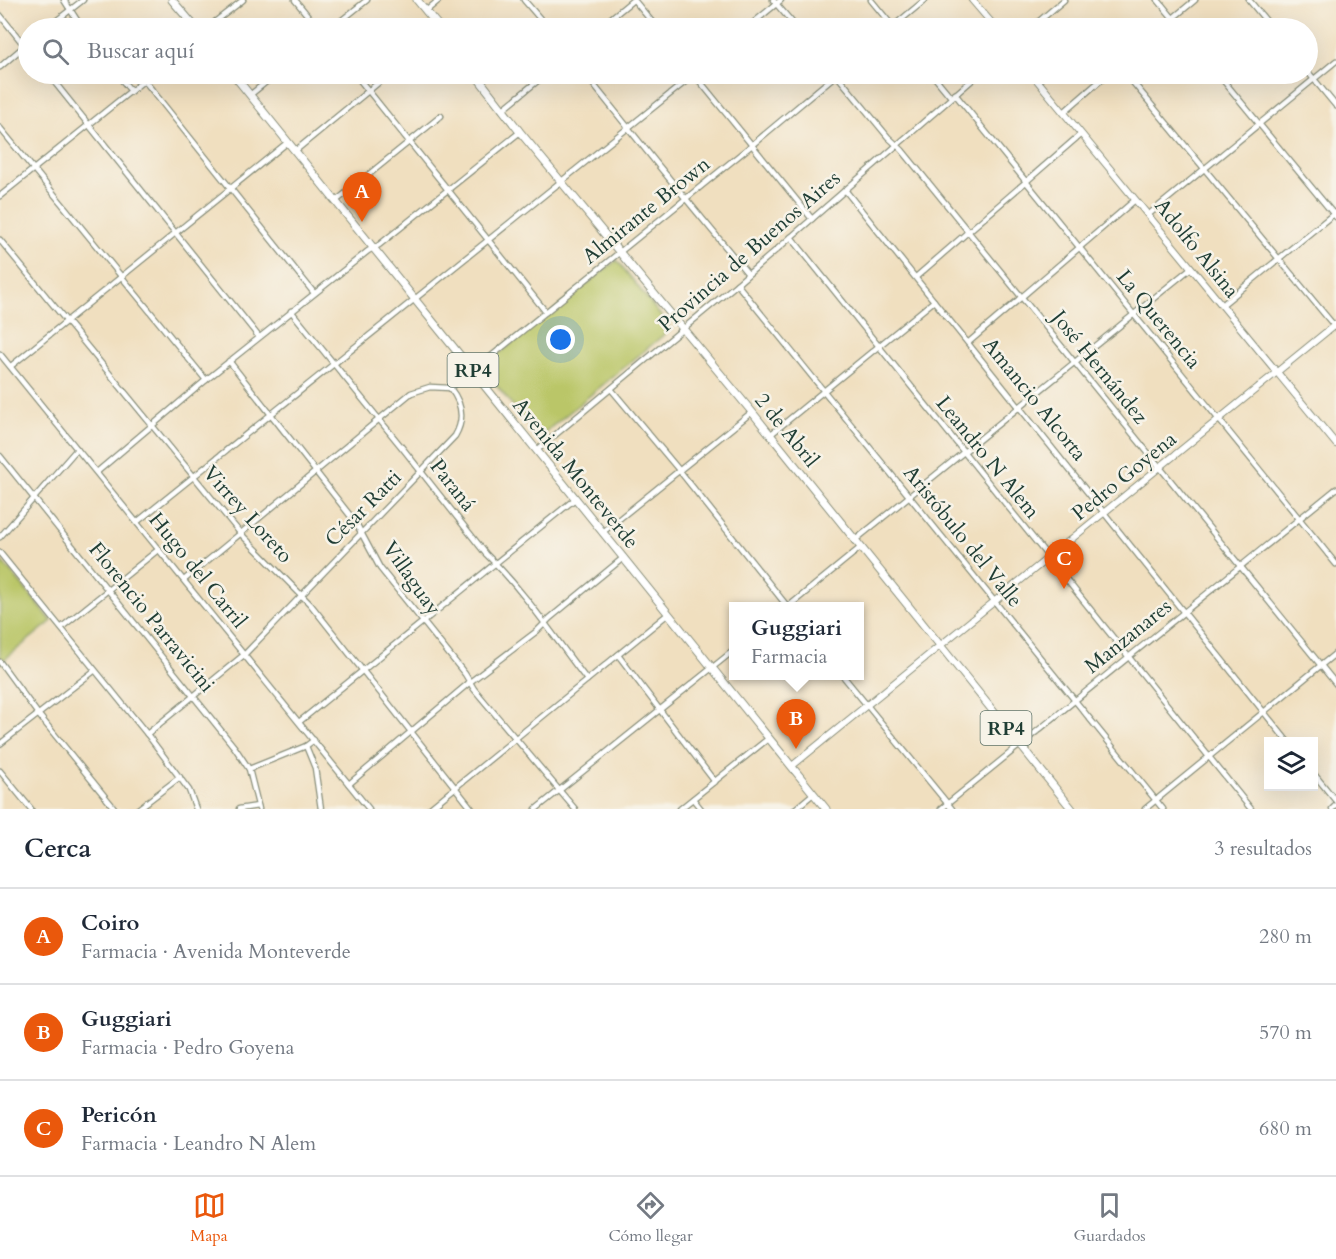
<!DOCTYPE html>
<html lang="es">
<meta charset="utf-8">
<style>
body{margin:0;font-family:Cardo,serif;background:#f6f6f7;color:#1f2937}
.controls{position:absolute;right:18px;bottom:18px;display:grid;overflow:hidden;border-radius:0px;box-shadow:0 6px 24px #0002}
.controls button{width:54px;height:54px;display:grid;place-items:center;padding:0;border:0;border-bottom:2px solid #e0e1e3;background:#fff;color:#1f2937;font:30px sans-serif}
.you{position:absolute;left:561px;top:340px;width:21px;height:21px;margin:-15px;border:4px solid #fff;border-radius:50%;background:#1a73e8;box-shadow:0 0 0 9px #1a73e833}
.badge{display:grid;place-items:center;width:39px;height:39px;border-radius:50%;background:#ea580c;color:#fff;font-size:20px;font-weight:700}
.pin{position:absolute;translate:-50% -50px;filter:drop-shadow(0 2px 3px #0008)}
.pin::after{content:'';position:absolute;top:32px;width:21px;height:18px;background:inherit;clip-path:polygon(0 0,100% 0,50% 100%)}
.popup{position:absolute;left:729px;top:602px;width:135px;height:78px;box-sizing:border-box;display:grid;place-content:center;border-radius:0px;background:#fff;filter:drop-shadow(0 2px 4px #0005);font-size:20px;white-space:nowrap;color:#747a83}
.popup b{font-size:22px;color:#1f2937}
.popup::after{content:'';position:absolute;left:50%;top:100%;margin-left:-12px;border:12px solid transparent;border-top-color:#fff}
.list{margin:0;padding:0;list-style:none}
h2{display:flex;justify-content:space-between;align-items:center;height:78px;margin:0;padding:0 24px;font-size:26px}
h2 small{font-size:20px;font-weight:400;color:#747a83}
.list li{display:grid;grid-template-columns:39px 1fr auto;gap:18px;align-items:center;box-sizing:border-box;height:96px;padding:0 24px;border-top:2px solid #e0e1e3}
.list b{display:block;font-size:22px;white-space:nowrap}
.list p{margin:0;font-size:20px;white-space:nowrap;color:#747a83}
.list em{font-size:20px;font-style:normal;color:#747a83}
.icon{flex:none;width:33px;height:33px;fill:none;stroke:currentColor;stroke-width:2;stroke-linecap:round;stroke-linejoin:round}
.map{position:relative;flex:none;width:1336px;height:809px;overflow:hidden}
.search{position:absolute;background:#fff;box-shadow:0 6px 24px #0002;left:18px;right:18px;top:18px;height:66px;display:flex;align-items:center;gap:15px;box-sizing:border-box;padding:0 21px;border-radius:33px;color:#747a83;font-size:22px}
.sheet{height:366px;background:#fff}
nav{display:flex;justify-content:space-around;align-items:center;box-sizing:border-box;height:84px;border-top:2px solid #e0e1e3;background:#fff;font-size:16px;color:#747a83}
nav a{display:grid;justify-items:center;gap:3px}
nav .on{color:#ea580c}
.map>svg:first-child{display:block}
</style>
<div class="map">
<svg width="1336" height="809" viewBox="0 0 1336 809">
<rect width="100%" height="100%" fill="#f7f3e8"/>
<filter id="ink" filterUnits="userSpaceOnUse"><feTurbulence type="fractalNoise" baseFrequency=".0167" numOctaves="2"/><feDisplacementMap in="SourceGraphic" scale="12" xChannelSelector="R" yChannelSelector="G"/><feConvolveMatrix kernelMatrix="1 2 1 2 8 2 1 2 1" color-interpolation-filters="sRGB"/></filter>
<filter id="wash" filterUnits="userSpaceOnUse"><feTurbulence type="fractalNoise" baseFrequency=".008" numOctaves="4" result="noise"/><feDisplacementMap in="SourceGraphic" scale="24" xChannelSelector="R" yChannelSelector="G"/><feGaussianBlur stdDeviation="1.35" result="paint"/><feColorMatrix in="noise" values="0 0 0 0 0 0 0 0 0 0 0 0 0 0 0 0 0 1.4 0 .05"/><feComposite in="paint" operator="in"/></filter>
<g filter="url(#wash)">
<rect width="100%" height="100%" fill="#f0dfbf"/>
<g fill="#bac668" stroke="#6c824e" stroke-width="1.5">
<path d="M617,260L671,329L538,438L482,367Z"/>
<path d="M0,559L52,621L0,663Z"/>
</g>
</g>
<g filter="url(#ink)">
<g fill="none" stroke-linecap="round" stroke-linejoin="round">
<defs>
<g id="street">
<path d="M64,0L82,28"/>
<path d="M295,0L318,28"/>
<path d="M524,0L548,28"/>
<path d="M634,0L657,28"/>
<path d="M773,0L797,28"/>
<path d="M871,0L894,28"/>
<path d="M1158,0L1181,28"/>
<path d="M1249,0L1272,28"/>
<path d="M426,11L439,0"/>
<path d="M0,15L28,50"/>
<path d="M47,28L83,0"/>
<path d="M207,28L243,0"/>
<path d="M332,28L367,0"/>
<path d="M599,28L633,0"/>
<path d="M747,28L781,0"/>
<path d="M891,28L925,0"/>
<path d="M1031,28L1064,0"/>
<path d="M1161,28L1195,0"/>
<path d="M0,67L28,43"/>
<path d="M1308,72L1336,106"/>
<path d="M48,74L259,337"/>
<path d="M117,74L131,91"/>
<path d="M355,74L546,312"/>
<path d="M585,74L658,165L748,274"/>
<path d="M694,74L812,219"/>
<path d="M836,74L888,137L902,150L1336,684"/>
<path d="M932,74L951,97"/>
<path d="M1126,74L1336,328"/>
<path d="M1218,74L1336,217"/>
<path d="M144,80L314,293"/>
<path d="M955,94L1336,564"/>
<path d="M250,95L276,74"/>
<path d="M502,110L546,74"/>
<path d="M1064,112L1108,74"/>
<path d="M0,128L206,380"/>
<path d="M295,151L389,74"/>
<path d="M845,190L1288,742"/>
<path d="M0,196L152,74"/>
<path d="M336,201L441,116"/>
<path d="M1148,215L1336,61"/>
<path d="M791,237L1251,809"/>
<path d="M0,240L241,534L311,605L472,809"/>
<path d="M916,277L1081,134"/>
<path d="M737,284L1163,809"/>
<path d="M1222,305L1336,212"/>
<path d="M291,311L404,450L486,554C525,592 554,637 587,680"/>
<path d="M969,342L1135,200"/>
<path d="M0,354L369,809"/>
<path d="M229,361L356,523L380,568L465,674L474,689L575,809"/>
<path d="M11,366L288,142"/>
<path d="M611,389L679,470L787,606"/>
<path d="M770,435L934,301"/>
<path d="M537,450L737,284L979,74"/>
<path d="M0,456L235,748L249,769L259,809"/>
<path d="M97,472L206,380L368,251L379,245L520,132"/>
<path d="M137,522L695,74"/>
<path d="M603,532L752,412"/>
<path d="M0,537L77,449"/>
<path d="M854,541L1191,268"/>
<path d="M0,553L147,734L189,790L196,809"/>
<path d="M184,580L411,393L430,387L450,388L473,371L752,145L837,74"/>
<path d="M789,606L860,548"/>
<path d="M62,627L159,549"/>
<path d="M618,655L715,782"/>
<path d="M0,662L38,714L115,809"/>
<path d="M843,676L952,809"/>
<path d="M299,722L575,499"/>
<path d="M147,734L245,654L455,436C465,419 462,403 450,388"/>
<path d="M0,744L94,671"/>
<path d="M306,746L315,768L321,809"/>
<path d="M249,769L306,746L314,740"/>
<path d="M0,771L31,809"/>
<path d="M1314,774L1336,801"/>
<path d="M349,784L470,682L537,631L550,618L623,558"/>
<path d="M693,799L701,809"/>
<path d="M138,809L180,777"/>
<path d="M239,809L258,806"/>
<path d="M429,809L668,614"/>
<path d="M536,809L733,651"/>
<path d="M680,809L769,738"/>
<path d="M795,809L813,794"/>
<path d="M941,809L1336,489"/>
<path d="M1145,809L1336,653"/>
<path d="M1332,809L1336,805"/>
</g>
<g id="secondary">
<path d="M972,0L996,28"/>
<path d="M1032,74L1336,444"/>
<path d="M792,766L1336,324"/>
</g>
<g id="primary">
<path d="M172,0L196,28"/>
<path d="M417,0L440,28"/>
<path d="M233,74L826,809"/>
<path d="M475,74L520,132L752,412L1072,809"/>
</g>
</defs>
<use href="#street" stroke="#888e7a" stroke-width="7"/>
<use href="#secondary" stroke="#888e7a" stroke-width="8"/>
<use href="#primary" stroke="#888e7a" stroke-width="9"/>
<use href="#street" stroke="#fff" stroke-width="4.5"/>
<use href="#secondary" stroke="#fff" stroke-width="6"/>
<use href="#primary" stroke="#fff" stroke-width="7"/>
</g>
</g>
<g text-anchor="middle" stroke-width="5" stroke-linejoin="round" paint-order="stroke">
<g fill="#f7f3e8" stroke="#60746a" stroke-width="1.5">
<rect x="447.5" y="353" width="51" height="34" rx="4.5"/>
<rect x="980.5" y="711" width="51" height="34" rx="4.5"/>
</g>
<g font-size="20" font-weight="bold" fill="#1f3d34">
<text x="473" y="377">RP4</text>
<text x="1006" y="735">RP4</text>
</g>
<g font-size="21" fill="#1f3d34" stroke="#f7f3e8">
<text transform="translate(646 210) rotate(-39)" y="7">Almirante Brown</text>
<text transform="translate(1197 248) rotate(51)" y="7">Adolfo Alsina</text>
<text transform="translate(749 251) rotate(-41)" y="7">Provincia de Buenos Aires</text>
<text transform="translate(1159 319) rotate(51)" y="7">La Querencia</text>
<text transform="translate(1100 367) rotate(51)" y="7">José Hernández</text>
<text transform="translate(1035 399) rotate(51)" y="7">Amancio Alcorta</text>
<text transform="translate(787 430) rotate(51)" y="7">2 de Abril</text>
<text transform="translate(988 457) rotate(51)" y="7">Leandro N Alem</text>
<text transform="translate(576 473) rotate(51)" y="7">Avenida Monteverde</text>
<text transform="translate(1124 476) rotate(-39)" y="7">Pedro Goyena</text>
<text transform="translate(453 485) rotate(52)" y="7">Paraná</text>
<text transform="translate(363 508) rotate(-45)" y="7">César Ratti</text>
<text transform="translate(248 514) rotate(48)" y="7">Virrey Loreto</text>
<text transform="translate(963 536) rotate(51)" y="7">Aristóbulo del Valle</text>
<text transform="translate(198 570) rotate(51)" y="7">Hugo del Carril</text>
<text transform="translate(412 578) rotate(55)" y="7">Villaguay</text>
<text transform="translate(152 617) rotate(51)" y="7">Florencio Parravicini</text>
<text transform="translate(1128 636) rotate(-39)" y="7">Manzanares</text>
</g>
</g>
</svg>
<div class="controls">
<button><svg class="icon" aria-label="layers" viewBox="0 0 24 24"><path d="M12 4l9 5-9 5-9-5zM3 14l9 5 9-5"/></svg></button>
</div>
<div class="you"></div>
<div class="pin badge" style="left:362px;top:222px">A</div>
<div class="pin badge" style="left:796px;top:749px">B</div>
<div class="popup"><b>Guggiari</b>Farmacia</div>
<div class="pin badge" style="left:1064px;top:589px">C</div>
<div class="search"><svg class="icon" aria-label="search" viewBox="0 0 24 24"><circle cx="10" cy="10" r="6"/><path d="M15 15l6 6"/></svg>Buscar aquí</div>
</div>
<section class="sheet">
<h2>Cerca<small>3 resultados</small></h2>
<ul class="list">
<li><span class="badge">A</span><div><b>Coiro</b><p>Farmacia · Avenida Monteverde</p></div><em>280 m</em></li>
<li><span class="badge">B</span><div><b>Guggiari</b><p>Farmacia · Pedro Goyena</p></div><em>570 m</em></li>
<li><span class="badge">C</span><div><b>Pericón</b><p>Farmacia · Leandro N Alem</p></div><em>680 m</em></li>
</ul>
</section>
<nav>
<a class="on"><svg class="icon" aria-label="map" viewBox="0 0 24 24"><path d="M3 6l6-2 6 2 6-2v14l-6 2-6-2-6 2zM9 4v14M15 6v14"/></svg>Mapa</a>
<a><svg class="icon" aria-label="directions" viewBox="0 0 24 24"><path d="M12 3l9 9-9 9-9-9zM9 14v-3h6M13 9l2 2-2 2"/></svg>Cómo llegar</a>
<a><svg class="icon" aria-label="saved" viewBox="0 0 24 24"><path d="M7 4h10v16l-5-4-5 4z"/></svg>Guardados</a>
</nav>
